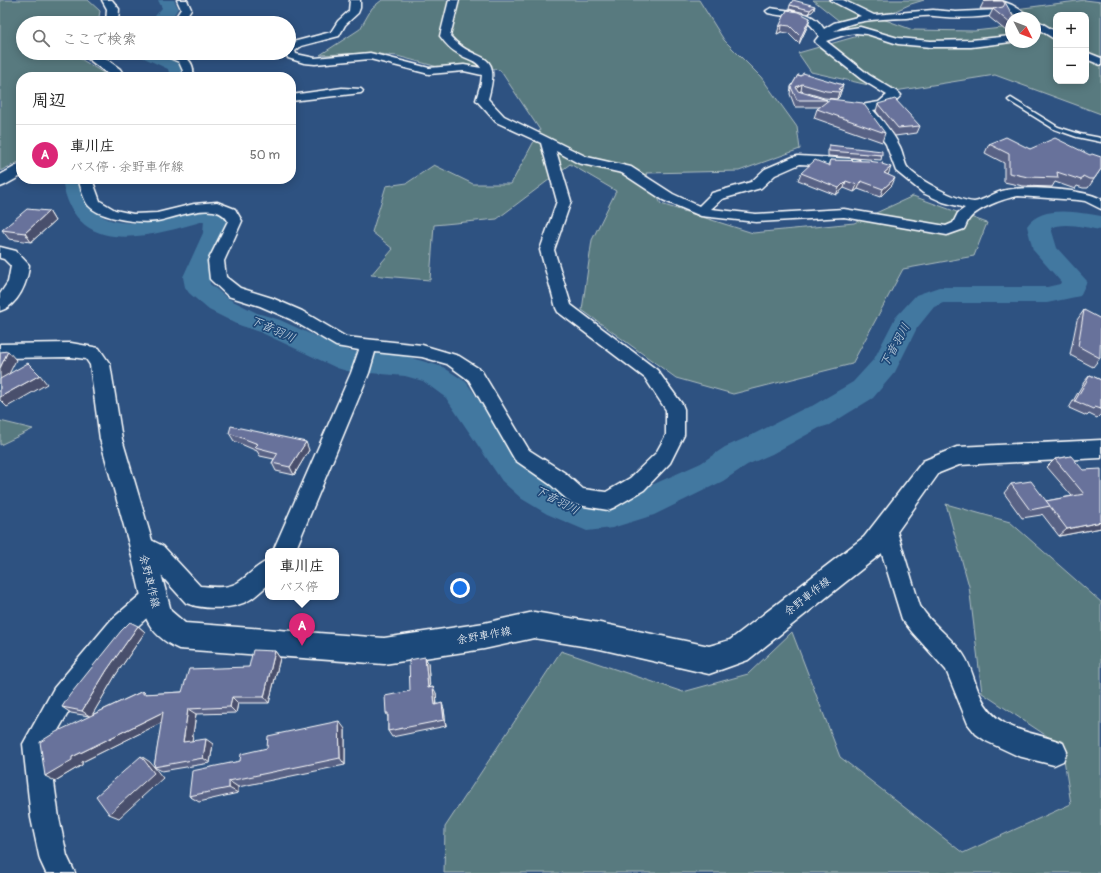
<!DOCTYPE html>
<html lang="ja">
<meta charset="utf-8">
<style>
body{margin:0;font-family:Pangolin,"Klee One",sans-serif;background:#f2f2f2;color:#222}
.controls{position:absolute;right:12px;top:12px;display:grid;overflow:hidden;border-radius:8px;box-shadow:0 2px 10px #0003}
.controls button{width:36px;height:36px;display:grid;place-items:center;padding:0;border:0;border-bottom:1px solid #e0e0e0;background:#fff;color:#222;font:20px sans-serif}
.compass{position:absolute;left:1005px;top:12px;width:36px;height:36px;border-radius:50%;background:#fff;box-shadow:0 2px 10px #0003;rotate:132deg}
.you{position:absolute;left:460px;top:588px;width:14px;height:14px;margin:-10px;border:3px solid #fff;border-radius:50%;background:#1a73e8;box-shadow:0 0 0 6px #1a73e833}
.badge{display:grid;place-items:center;width:26px;height:26px;border-radius:50%;background:#db2777;color:#fff;font-size:13px;font-weight:700}
.pin{position:absolute;translate:-50% -33px;filter:drop-shadow(0 1px 2px #0008)}
.pin::after{content:'';position:absolute;top:21px;width:14px;height:12px;background:inherit;clip-path:polygon(0 0,100% 0,50% 100%)}
.popup{position:absolute;left:265px;top:548px;width:74px;height:52px;box-sizing:border-box;display:grid;place-content:center;border-radius:8px;background:#fff;filter:drop-shadow(0 1px 3px #0005);font-size:13px;white-space:nowrap;color:#767676}
.popup b{font-size:15px;color:#222}
.popup::after{content:'';position:absolute;left:50%;top:100%;margin-left:-8px;border:8px solid transparent;border-top-color:#fff}
.list{margin:0;padding:0;list-style:none}
h2{display:flex;justify-content:space-between;align-items:center;height:52px;margin:0;padding:0 16px;font-size:17px}
h2 small{font-size:13px;font-weight:400;color:#767676}
.list li{display:grid;grid-template-columns:26px 1fr auto;gap:12px;align-items:center;box-sizing:border-box;height:60px;padding:0 16px;border-top:1px solid #e0e0e0}
.list b{display:block;font-size:15px;white-space:nowrap}
.list p{margin:0;font-size:13px;white-space:nowrap;color:#767676}
.list em{font-size:13px;font-style:normal;color:#767676}
.icon{flex:none;width:22px;height:22px;fill:none;stroke:currentColor;stroke-width:2;stroke-linecap:round;stroke-linejoin:round}
.map{position:relative;flex:none;width:1101px;height:873px;overflow:hidden}
.search{position:absolute;background:#fff;box-shadow:0 2px 10px #0003;left:16px;top:16px;width:280px;height:44px;display:flex;align-items:center;gap:10px;box-sizing:border-box;padding:0 14px;border-radius:22px;color:#767676;font-size:15px}
.panel{position:absolute;background:#fff;box-shadow:0 2px 10px #0003;left:16px;top:72px;width:280px;height:112px;border-radius:16px}
.map>svg:first-child{display:block}
</style>
<div class="map">
<svg width="1101" height="873" viewBox="0 0 1101 873">
<rect width="100%" height="100%" fill="#2e5281"/>
<filter id="ink" filterUnits="userSpaceOnUse"><feTurbulence type="fractalNoise" baseFrequency=".025" numOctaves="2"/><feDisplacementMap in="SourceGraphic" scale="8" xChannelSelector="R" yChannelSelector="G"/><feConvolveMatrix kernelMatrix="1 2 1 2 8 2 1 2 1" color-interpolation-filters="sRGB"/></filter>
<g filter="url(#ink)">
<g fill="#597a7f" stroke="#acbcbf" fill-rule="evenodd">
<path d="M0,0H88L100,11L98,23H23V53H78L76,56L110,77H21V161L0,171Z"/>
<path d="M382,0H699L724,40L761,77L797,127L800,149L739,171L646,173L661,204L753,233L854,223L913,196L987,223L974,256L903,269L852,364L733,394L676,378L582,310L592,240L616,191L570,164L497,219L434,225L430,280L371,275L393,249L372,232L386,186L407,183L434,165L473,184H511L540,130L500,70L467,65L438,67L397,56L369,53L320,55L360,29L372,8Z"/>
<path d="M813,0H924L911,4L880,18L913,30L974,31L1011,27V42H1035V18H1014L1008,10L1085,0L1101,2V114L995,75L895,91L811,72L798,53L858,36ZM1056,15H1086V81H1056Z"/>
<path d="M0,421L33,429L0,445Z"/>
<path d="M946,504L1010,522L1101,602V873H444L445,827L561,651L683,692L748,674L792,632L840,757L963,853L1071,804L1062,746L982,693L969,586Z"/>
</g>
<g fill="none" stroke-linecap="round" stroke-linejoin="round">
<g fill="#4378a0" fill-rule="evenodd">
<path d="M158,0H174L178,8L172,18L167,23H149L162,8Z"/>
<path d="M139,53H162L182,62L188,77H170L168,69L142,57Z"/>
<path d="M62,179H84C86,188 88,201 93,208C112,233 158,220 183,213C190,211 199,206 207,206C216,207 227,215 228,225C228,240 214,263 209,277L210,284L227,298L257,313L280,320L341,348L350,351L405,356L443,367L466,382L524,463L546,479L571,494L589,502L612,500L634,493L701,463L725,447L750,436L803,409L812,406L853,382L874,359L895,318L916,295L939,287H1047L1060,284L1061,282L1033,250L1027,226C1042,204 1079,213 1101,216V230C1087,228 1065,221 1051,228L1057,248L1087,281L1080,296L1047,303H943L934,307L917,328L895,372L873,398L829,425L819,428L772,454L747,465L723,481L654,515L612,528L587,531L547,514L522,499L502,481L446,398L423,381L405,376L347,371L337,368L260,332L239,325L209,310L189,293L185,287L183,277L203,233L204,221C147,237 75,260 62,179Z"/>
</g>
<defs>
<path id="lane" d="M1011,98L1058,127L1080,134L1101,138V142L1077,137L1054,129L1009,101L1008,100Z"/>
<g id="street">
<path d="M177,0H187L191,9L182,23H172L181,9Z"/>
<path d="M350,0H360V8L358,13L345,25L339,36L301,46L295,51L296,54L315,58L370,53L429,68L464,65L481,68C477,60 466,59 459,54C451,50 445,43 440,36L449,0H459L450,36C476,66 503,45 488,99L504,116L587,157L631,167L673,194L699,206L712,193L751,182L765,169L793,157L798,156L854,159L859,160L860,163L859,166L854,167L800,164L775,175L761,188L722,199L711,209L756,214L844,209L946,226L953,223L958,213L965,208L943,202L923,193L896,171L886,144L859,107L861,105L879,102L887,95L861,79L816,43L815,41L819,36C804,11 792,19 768,13L766,11L771,8C791,12 812,9 824,29L834,23L861,16L830,0H843L874,15L933,10L956,12L998,10L1000,12L998,14C977,19 955,18 934,16C925,15 915,17 906,18C882,19 855,19 834,31L860,27L898,38L931,41L971,40L1011,36V42L971,47H931L898,44L867,34L856,33L844,35L826,41L869,75L899,93L901,95C894,104 885,108 873,110C883,121 893,133 900,147C903,153 904,162 907,167C917,180 958,201 974,202C981,202 994,193 1002,191C1022,185 1084,189 1101,199V209L1085,201L1078,200L1018,196C1005,198 978,208 970,218C967,221 966,226 964,229L947,235L844,217L756,222L701,216L663,200L622,173L578,163L556,151L571,201L554,250L571,305L657,370L682,404L684,409V435L670,463L644,490L615,507L608,510L578,505L571,503L551,485L515,460L469,380L447,364L422,357L375,352L369,373L295,551H273L351,373L359,350L336,346L290,319L260,306L228,296L213,282L210,279L208,261L228,221C216,199 177,218 157,221C143,223 129,221 115,218C106,216 94,212 88,205C83,198 81,187 78,179H92L100,201L115,210L133,214L157,213L194,204L217,202L235,209L242,221L224,261L226,277L240,288L272,298L302,311L346,337L422,345L459,356L481,370L529,450L565,473L583,489L606,492L630,478L656,453L666,435V410L645,378L558,312L556,308L540,250L557,201L541,143L496,122L478,102L476,100L481,83L482,75L464,71L429,74L370,59L315,64L304,63L288,58L286,53H289V46L293,42L331,32L338,21L349,11Z"/>
<path d="M985,0H999L1012,5L1034,18H1022Z"/>
<path d="M1035,19L1056,32V40L1035,27Z"/>
<path d="M1086,52L1101,58V65L1086,59Z"/>
<path d="M162,53C178,53 196,56 193,77H181L183,71L179,62L163,55Z"/>
<path d="M342,88L361,89L363,91L361,93L291,101V95Z"/>
<path d="M885,519L892,522L896,528L920,606C932,625 951,637 963,654C972,667 974,683 981,697C998,733 1031,730 1063,743L1067,752L1063,761L1054,765L1018,756L986,741L976,734L968,724L946,670L912,632L902,619L874,528L878,522Z"/>
<path d="M141,535L163,546L200,586C212,587 226,589 237,583C248,577 255,566 268,561V585C263,589 257,595 251,599C234,610 204,610 186,603L147,560L133,551L130,544L133,537Z"/>
<path d="M154,587L162,590L165,597L162,604L127,636L72,706L49,746L59,818L67,856L75,873H46L40,860L31,818L23,744L54,688L111,620L146,590Z"/>
</g>
<g id="secondary">
<path d="M102,0H112L119,9L118,23H106L107,9Z"/>
<path d="M86,53H98L120,69L125,77H112L87,58L85,55Z"/>
<path d="M21,164V176L5,185L0,187V175L16,166Z"/>
<path d="M0,247L16,251L29,265C28,282 18,306 0,311V294L8,282L11,266L4,259L0,258Z"/>
<path d="M71,343L99,348L110,364L122,439L153,544L171,611L185,623L384,638L484,623L534,612L600,623L709,646L730,640L864,537L923,461L957,447L1101,440V458L959,465L939,473L882,553L748,660L709,674L600,649L534,638L484,649L384,664L179,649C165,643 152,632 146,618L129,544L100,439L90,365L86,359L71,357L0,358V344Z"/>
</g>
</defs>
<use href="#lane" stroke="#fff" stroke-width="3"/>
<use href="#street" stroke="#fff" stroke-width="3"/>
<use href="#secondary" stroke="#fff" stroke-width="3"/>
<use href="#lane" fill="#1f4a7a" fill-rule="evenodd"/>
<use href="#street" fill="#1f4a7a" fill-rule="evenodd"/>
<use href="#secondary" fill="#1f4a7a" fill-rule="evenodd"/>
</g>
<g fill="#596285" stroke="#fff">
<path d="M1002,0L1005,2L1011,18V35L989,17L993,9H994H980L984,1Z"/>
<path d="M790,5L814,10L809,14L789,9Z"/>
<path d="M787,10L810,18L808,25L799,44L788,33L781,32L777,34Z"/>
<path d="M798,75L843,85L839,97L837,99L824,98L801,91L798,92L827,100V101L885,133L882,142L814,118L817,109L820,107H795L790,94L791,87Z"/>
<path d="M878,104L920,126L917,133L895,136L876,111Z"/>
<path d="M989,144L1030,149L1101,169L1088,188H1083L1077,186L1075,189L1055,182L1052,187L1023,186L1004,182V163L985,153Z"/>
<path d="M829,145L882,155L881,160L828,156V149Z"/>
<path d="M830,160L882,164L892,185L880,197L858,189L854,192L844,188L836,195L798,180L801,173L828,165Z"/>
<path d="M49,211L55,221L31,242L9,239L2,230Z"/>
<path d="M1084,310L1100,358L1093,367L1070,355L1077,320Z"/>
<path d="M1090,375L1101,380V414L1097,418L1089,414L1087,416L1069,408L1084,382Z"/>
<path d="M229,433L309,450L294,475L276,471L272,463L274,459L260,456L257,451L234,441Z"/>
<path d="M1071,456L1101,528L1059,536L1042,514L1041,515L1022,518L1004,493L1011,484L1046,501L1072,496L1047,467L1055,459Z"/>
<path d="M138,626L145,632L115,676L92,715L143,691L146,694L182,692L249,667L275,651L280,658L269,703H238L236,713L196,714L192,741L213,744L210,763L162,771L154,767L162,722L82,762V765L55,781L89,716L71,713L62,707Z"/>
<path d="M425,657L428,663L430,688L436,693L437,705L444,709L446,726L392,737L388,731V717L386,713L410,691Z"/>
<path d="M345,729V765L238,787V793L199,802L189,796L240,761L267,748Z"/>
</g>
<g fill="#49506c" stroke="#fff">
<path d="M815,6L814,10L809,14L810,10Z"/>
<path d="M810,18L808,25L799,44L801,37Z"/>
<path d="M782,25L781,32L777,34L779,27Z"/>
<path d="M802,84L801,91L794,94L796,87Z"/>
<path d="M843,85L839,97L837,99L839,92L838,89Z"/>
<path d="M891,167L888,175L884,173Z"/>
<path d="M895,178L892,185L880,197L883,189Z"/>
<path d="M846,181L844,188L836,195L839,188Z"/>
<path d="M861,181L858,189L854,192L857,185Z"/>
<path d="M49,211L55,221L31,242L25,233Z"/>
<path d="M8,351L16,360L0,392V368Z"/>
<path d="M40,375L47,384L7,407L0,400V397Z"/>
<path d="M306,442L309,450L294,475L290,467Z"/>
<path d="M1101,522V528L1059,536L1067,529Z"/>
<path d="M138,626L145,632L115,676L91,717L82,711L107,670Z"/>
<path d="M275,651L280,658L269,703L264,697Z"/>
<path d="M425,657L428,663L430,694L428,688Z"/>
<path d="M433,687L436,693L437,711L435,705Z"/>
<path d="M232,697L238,703L236,713L230,707Z"/>
<path d="M442,703L444,709L446,726L444,720Z"/>
<path d="M188,709L196,714L191,748L183,742Z"/>
<path d="M163,712L171,718L82,762V765L55,781L45,776L72,757Z"/>
<path d="M339,721L345,729V765L340,758Z"/>
<path d="M206,739L213,744L210,763L203,758Z"/>
<path d="M141,756L150,762L163,778L119,818L109,814Z"/>
<path d="M229,781L238,787V793L229,788Z"/>
</g>
<g fill="#68729b" stroke="#fff">
<path d="M793,0L815,6L810,10L790,5Z"/>
<path d="M1002,0L1005,2L1014,18H1011V24L993,9L1003,7L1005,4L1003,1H984Z"/>
<path d="M787,10L798,12L810,18L801,37L790,26L782,25L779,27Z"/>
<path d="M803,73L843,85L838,89L841,90L839,92L826,91L802,84L796,87L798,91L827,100H797L791,87L798,75L801,76Z"/>
<path d="M830,99L863,103L885,133L817,109Z"/>
<path d="M895,99L920,126L898,128L878,104Z"/>
<path d="M1006,137L1030,149L1055,138L1090,155L1092,154L1101,157V169L1094,179H1089L1083,176L1081,180L1057,172L1058,178L1028,177L1009,173V154L989,144Z"/>
<path d="M829,145L882,151V155L829,151Z"/>
<path d="M815,160L830,166V160L868,161L883,163L882,164L891,167L884,173L895,178L883,189L861,181L857,185L846,181L839,188L801,173Z"/>
<path d="M27,209L49,211L25,233L2,230Z"/>
<path d="M1084,310L1101,319L1100,358L1078,346Z"/>
<path d="M8,351L0,368V352Z"/>
<path d="M28,363L40,375L0,397V379Z"/>
<path d="M1090,375L1101,380V409L1095,407L1093,409L1075,401Z"/>
<path d="M231,426L306,442L290,467L272,463L278,453L255,447L258,444L229,433Z"/>
<path d="M1071,456L1083,470L1101,469V522L1067,529L1046,501L1084,494L1055,459Z"/>
<path d="M1031,481L1050,506L1030,510L1011,484Z"/>
<path d="M130,622L138,626L107,670L82,711L62,707L69,696L121,631Z"/>
<path d="M253,650L275,651L264,697H232L230,707L188,709L183,742L206,739L203,758L154,767L163,712L72,757V760L45,776L40,742L56,732L143,691V694L182,692L189,669L249,667Z"/>
<path d="M425,657L428,688L433,687L435,705L442,703L444,720L388,731V713H386L385,696L410,691L409,660Z"/>
<path d="M339,721L340,758L229,781V788L189,796L192,771L240,761L241,754L267,748L268,736Z"/>
<path d="M141,756L154,773L109,814L96,796Z"/>
</g>
</g>
<g text-anchor="middle" stroke-width="3.5" stroke-linejoin="round" paint-order="stroke">
<g font-size="11" fill="#fff" stroke="#1f4a7a">
<text transform="translate(150 581) rotate(76)" y="4">余野車作線</text>
<text transform="translate(807 596) rotate(-38)" y="4">余野車作線</text>
<text transform="translate(484 635) rotate(-10)" y="4">余野車作線</text>
</g>
<g font-size="12" font-style="italic" fill="#d0dde7" stroke="#1f4a7a">
<text transform="translate(273 329) rotate(24)" y="4">下音羽川</text>
<text transform="translate(895 345) rotate(-61)" y="4">下音羽川</text>
<text transform="translate(557 500) rotate(28)" y="4">下音羽川</text>
</g>
</g>
</svg>
<div class="controls">
<button>+</button>
<button>−</button>
</div>
<svg class="compass" viewBox="-18 -18 36 36"><path d="M0-13l5 13h-10z" fill="#e53935"/><path d="M0 13l5-13h-10z" fill="#767676"/></svg>
<div class="you"></div>
<div class="pin badge" style="left:302px;top:646px">A</div>
<div class="popup"><b>車川庄</b>バス停</div>
<div class="search"><svg class="icon" aria-label="search" viewBox="0 0 24 24"><circle cx="10" cy="10" r="6"/><path d="M15 15l6 6"/></svg>ここで検索</div>
<section class="panel">
<h2>周辺<small></small></h2>
<ul class="list">
<li><span class="badge">A</span><div><b>車川庄</b><p>バス停 · 余野車作線</p></div><em>50 m</em></li>
</ul>
</section>
</div>
